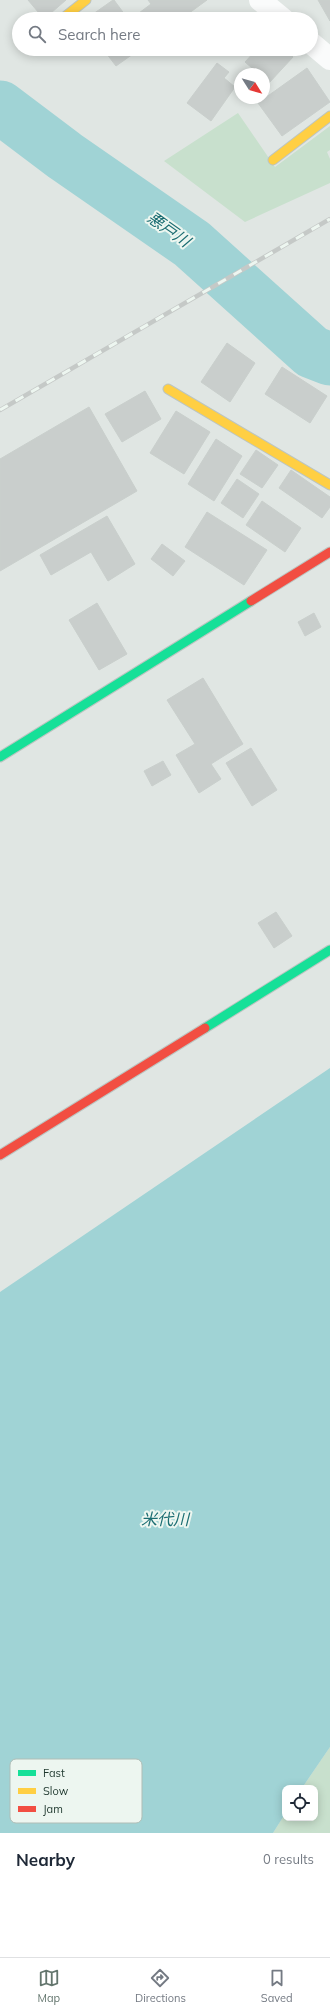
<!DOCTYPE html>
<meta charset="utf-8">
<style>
body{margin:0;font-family:Mulish,"Noto Sans JP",sans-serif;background:#f6f6f7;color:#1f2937}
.controls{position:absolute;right:12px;bottom:12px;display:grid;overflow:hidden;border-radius:8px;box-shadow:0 2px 10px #0003}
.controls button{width:36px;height:36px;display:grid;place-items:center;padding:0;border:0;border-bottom:1px solid #e0e1e3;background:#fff;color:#1f2937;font:20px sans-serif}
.compass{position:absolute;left:234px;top:68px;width:36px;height:36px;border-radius:50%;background:#fff;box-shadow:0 2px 10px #0003;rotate:127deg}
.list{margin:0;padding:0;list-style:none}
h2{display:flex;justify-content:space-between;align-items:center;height:52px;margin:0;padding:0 16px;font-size:17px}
h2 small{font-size:13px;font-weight:400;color:#747a83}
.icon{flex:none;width:22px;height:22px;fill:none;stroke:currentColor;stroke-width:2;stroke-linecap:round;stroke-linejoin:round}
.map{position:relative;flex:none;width:330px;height:1833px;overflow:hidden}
.search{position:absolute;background:#fff;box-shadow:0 2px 10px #0003;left:12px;right:12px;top:12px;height:44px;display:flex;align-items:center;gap:10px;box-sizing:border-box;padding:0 14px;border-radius:22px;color:#747a83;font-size:15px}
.sheet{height:124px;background:#fff}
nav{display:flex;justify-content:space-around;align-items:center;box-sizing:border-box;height:56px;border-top:1px solid #e0e1e3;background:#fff;font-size:11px;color:#747a83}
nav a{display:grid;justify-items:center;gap:2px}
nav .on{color:#63756d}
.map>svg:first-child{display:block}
</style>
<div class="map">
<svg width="330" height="1833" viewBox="0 0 330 1833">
<rect width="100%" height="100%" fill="#e0e6e3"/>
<g fill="#c8e0cd">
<path d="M238,113L275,167L330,126V150L327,152L330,159V183L245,222L164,161Z"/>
<path d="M330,1747V1833H273L285,1814V1818H315V1788H302Z"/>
</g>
<path fill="#a0d3d5" d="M330,1068V1747L302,1788H285V1814L273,1833H0V1292Z"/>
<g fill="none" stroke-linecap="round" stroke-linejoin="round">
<path stroke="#a0d3d5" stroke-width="53" d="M0,107L65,156L192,244L312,352L330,359"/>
</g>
<g fill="#c9cecc" stroke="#c9cfcc">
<path d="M28,0H66L44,19Z"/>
<path d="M114,0L128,19H86L113,0Z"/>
<path d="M148,0H207L181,19H131L151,4Z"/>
<path d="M318,0H330V21Z"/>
<path d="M103,49H140L116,66Z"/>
<path d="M257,49H284L293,57L269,83L264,78V74H259L245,62Z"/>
<path d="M217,63L229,72L224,78L235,87L211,121L187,103Z"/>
<path d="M307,68L330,102L282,136L258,103Z"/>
<path d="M227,343L255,363L230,402L201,382Z"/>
<path d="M282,367L327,396L310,423L265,394Z"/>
<path d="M145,391L161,419L122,442L105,414Z"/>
<path d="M89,407L137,491L0,571V459Z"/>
<path d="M176,411L210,432L184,474L150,453Z"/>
<path d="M216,439L242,456L214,501L188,484Z"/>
<path d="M256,450L278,465L262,488L240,474Z"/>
<path d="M291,470L330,497V507L322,518L279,488Z"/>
<path d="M237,479L259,494L243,518L221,503Z"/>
<path d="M262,501L301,528L285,552L246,525Z"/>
<path d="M207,512L267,550L244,585L185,547Z"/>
<path d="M107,516L135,564L108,581L91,552L51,575L40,555Z"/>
<path d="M162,544L185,561L173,576L151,559Z"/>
<path d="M97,603L127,654L99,670L69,620Z"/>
<path d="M314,613L321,627L305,636L298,622Z"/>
<path d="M203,678L243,744L211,764L221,779L199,793L176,755L195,744L167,700Z"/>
<path d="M251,748L277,790L252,806L226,763Z"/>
<path d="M163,761L171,775L152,786L144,771Z"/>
<path d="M276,912L292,936L274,948L258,923Z"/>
</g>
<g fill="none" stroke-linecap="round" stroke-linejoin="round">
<defs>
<g id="fast">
<path d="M0,757L251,601"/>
<path d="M205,1028L330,950"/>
</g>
<g id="slow">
<path d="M62,19L86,0"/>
<path d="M273,160L330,116"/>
<path d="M168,389L330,485"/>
</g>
<g id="jam">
<path d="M251,601L330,552"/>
<path d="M0,1155L205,1028"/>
</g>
</defs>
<use href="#fast" stroke="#bcc5c1" stroke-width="11"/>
<use href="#slow" stroke="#bcc5c1" stroke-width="11"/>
<use href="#jam" stroke="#bcc5c1" stroke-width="11"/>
<g stroke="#fafbfb" stroke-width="22">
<path d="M260,0L283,19"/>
<path d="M311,43L330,59"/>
</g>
<use href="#fast" stroke="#16e098" stroke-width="9"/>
<use href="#slow" stroke="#ffcf43" stroke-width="9"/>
<use href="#jam" stroke="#f24e42" stroke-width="9"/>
<defs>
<path id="rail" d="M0,410L330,219"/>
</defs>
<use href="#rail" stroke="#c5c9c7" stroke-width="4.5"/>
<use href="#rail" stroke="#edf6f0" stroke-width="3" stroke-dasharray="9" stroke-linecap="butt"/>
</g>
<g text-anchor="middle" stroke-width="4" stroke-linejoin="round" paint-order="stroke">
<g font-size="16" font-style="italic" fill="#1b6d72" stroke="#edf6f0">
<text transform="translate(169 229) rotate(35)" y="6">悪戸川</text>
<text x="165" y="1525">米代川</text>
</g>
</g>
<rect x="10" y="1759" width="132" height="64" rx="6" fill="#edf6f0" stroke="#afbdb6" stroke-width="1"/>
<rect x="18" y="1770" width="18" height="6" fill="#16e098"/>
<rect x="18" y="1788" width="18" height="6" fill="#ffcf43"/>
<rect x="18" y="1806" width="18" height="6" fill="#f24e42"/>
<g font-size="11" fill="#1f382e">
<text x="43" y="1777">Fast</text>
<text x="43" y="1795">Slow</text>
<text x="43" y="1813">Jam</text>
</g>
</svg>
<div class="controls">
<button><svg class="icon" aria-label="locate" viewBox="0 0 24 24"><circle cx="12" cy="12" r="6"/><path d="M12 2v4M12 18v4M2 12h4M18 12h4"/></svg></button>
</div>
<svg class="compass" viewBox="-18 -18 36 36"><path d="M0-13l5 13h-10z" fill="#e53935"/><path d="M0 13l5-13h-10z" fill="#747a83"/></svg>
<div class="search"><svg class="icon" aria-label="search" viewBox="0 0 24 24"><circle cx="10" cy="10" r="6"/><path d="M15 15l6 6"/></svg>Search here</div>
</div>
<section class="sheet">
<h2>Nearby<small>0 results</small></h2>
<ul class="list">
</ul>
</section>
<nav>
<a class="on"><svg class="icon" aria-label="map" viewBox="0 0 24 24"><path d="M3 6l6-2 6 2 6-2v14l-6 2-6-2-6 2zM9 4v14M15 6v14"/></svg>Map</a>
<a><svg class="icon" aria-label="directions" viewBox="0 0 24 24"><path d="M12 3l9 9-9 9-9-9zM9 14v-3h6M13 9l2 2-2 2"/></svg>Directions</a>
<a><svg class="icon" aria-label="saved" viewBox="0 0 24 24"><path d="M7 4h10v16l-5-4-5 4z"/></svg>Saved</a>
</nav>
